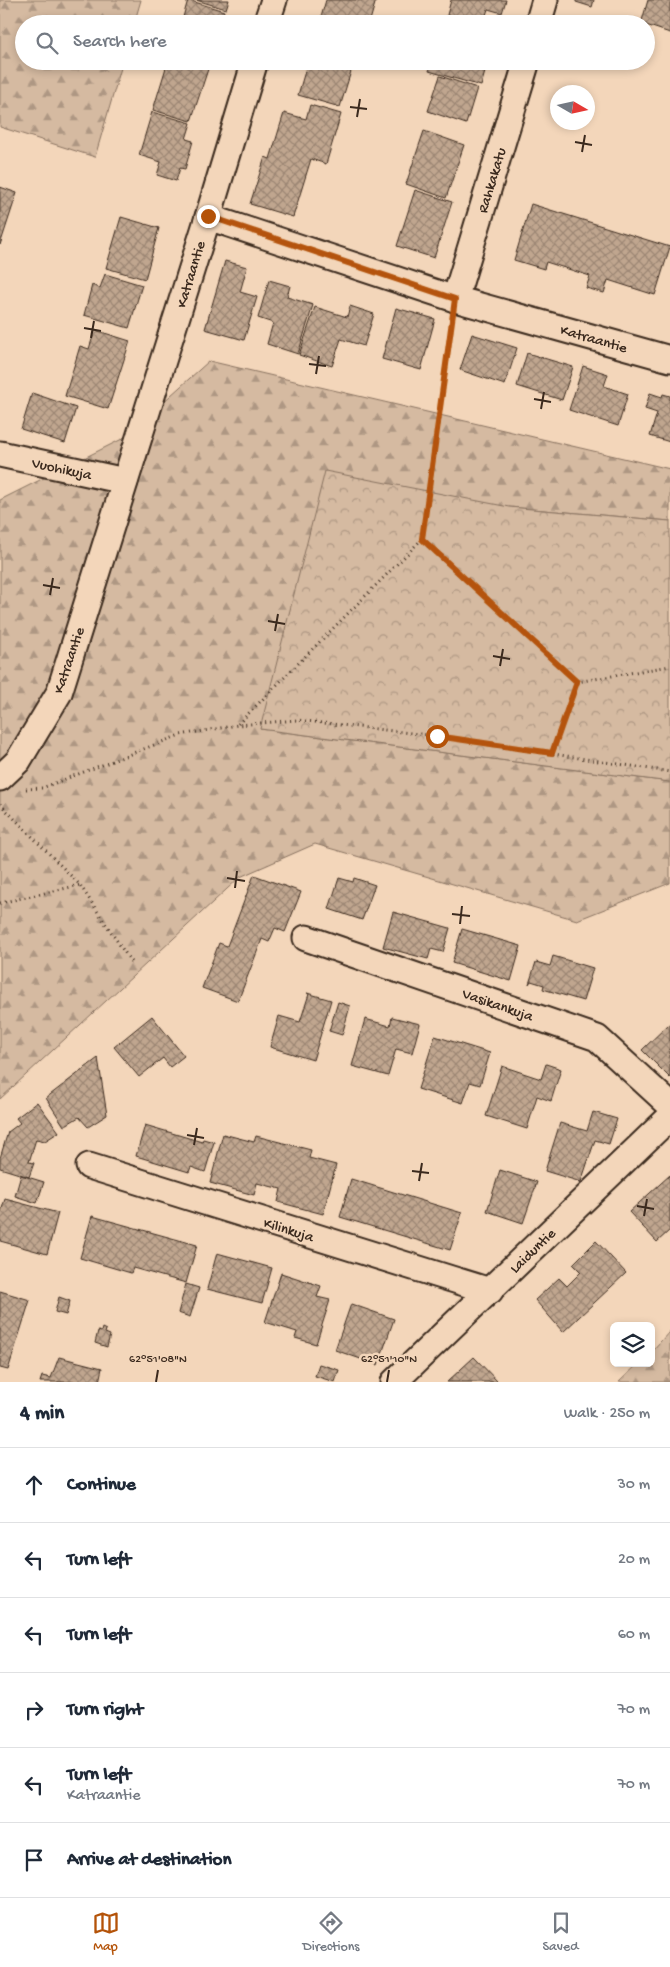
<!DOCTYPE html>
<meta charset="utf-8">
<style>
body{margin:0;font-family:"Gochi Hand",sans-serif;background:#f6f6f7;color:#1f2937}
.controls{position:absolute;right:15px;bottom:15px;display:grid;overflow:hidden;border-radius:8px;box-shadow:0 2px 8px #0003}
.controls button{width:45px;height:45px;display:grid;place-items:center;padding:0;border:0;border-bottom:1px solid #e0e1e3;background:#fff;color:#1f2937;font:25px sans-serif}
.compass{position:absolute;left:550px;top:85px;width:45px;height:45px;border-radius:50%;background:#fff;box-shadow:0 2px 8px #0003;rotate:99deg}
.stop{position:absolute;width:15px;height:15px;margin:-11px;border:4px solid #b45309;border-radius:50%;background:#fff}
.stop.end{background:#b45309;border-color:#fff;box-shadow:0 1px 5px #0008}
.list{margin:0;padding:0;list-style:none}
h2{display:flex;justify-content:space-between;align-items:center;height:65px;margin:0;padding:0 20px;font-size:21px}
h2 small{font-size:16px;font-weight:400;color:#747a83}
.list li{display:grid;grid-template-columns:32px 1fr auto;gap:15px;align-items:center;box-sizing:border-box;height:75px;padding:0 20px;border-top:1px solid #e0e1e3}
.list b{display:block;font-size:19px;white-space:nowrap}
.list p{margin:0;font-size:16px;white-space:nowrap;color:#747a83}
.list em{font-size:16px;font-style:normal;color:#747a83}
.icon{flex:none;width:28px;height:28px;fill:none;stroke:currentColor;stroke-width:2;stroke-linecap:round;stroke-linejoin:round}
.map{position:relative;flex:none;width:670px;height:1382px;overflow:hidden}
.search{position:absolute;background:#fff;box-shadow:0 2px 8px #0003;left:15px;right:15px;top:15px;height:55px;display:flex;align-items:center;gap:12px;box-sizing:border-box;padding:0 18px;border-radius:28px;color:#747a83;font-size:19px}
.sheet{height:515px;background:#fff}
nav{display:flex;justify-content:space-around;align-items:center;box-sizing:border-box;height:70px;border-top:1px solid #e0e1e3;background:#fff;font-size:14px;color:#747a83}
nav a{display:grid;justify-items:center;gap:2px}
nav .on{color:#b45309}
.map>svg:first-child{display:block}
</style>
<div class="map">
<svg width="670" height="1382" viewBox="0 0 670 1382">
<defs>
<pattern id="forest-firs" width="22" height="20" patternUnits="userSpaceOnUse" patternTransform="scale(1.25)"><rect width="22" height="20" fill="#d5baa1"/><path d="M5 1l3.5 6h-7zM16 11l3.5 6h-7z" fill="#ae9783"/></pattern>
<pattern id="park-crowns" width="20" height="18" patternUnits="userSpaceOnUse" patternTransform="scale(1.25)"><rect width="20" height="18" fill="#d5baa1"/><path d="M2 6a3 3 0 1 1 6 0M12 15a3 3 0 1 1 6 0" fill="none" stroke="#ae9783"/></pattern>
<pattern id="building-cross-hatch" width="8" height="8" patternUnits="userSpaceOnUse" patternTransform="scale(1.25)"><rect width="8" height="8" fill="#c0a68f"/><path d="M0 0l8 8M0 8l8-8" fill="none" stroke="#9d8774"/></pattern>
</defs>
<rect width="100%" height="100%" fill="#f3d6ba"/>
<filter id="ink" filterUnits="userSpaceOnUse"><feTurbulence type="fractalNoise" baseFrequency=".02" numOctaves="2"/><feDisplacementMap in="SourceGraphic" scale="10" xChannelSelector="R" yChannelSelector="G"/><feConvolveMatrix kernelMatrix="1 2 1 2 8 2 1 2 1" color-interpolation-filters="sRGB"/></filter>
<g filter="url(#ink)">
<g fill="url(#forest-firs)" stroke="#887260">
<path d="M0,0H141L134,24H24V61H123L95,157L0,127Z"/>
<path d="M209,361L670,469V521L509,507L260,729L670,782V883L577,920L315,844L240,877L0,1099V500L122,439Z"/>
<path d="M670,1331V1382H619L639,1363H651V1352Z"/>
</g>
<path fill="url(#park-crowns)" stroke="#887260" d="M325,471L509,507L670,521V782L260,729Z"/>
<g fill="url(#building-cross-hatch)" stroke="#3b2a1e">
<path d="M188,0L224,11L220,24H181Z"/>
<path d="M196,0H229L226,9Z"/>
<path d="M326,0H376L369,24H319Z"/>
<path d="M451,0H506L502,13L488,9L483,24H477L447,15Z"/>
<path d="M576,0H594L592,7L576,2Z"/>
<path d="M648,0H670V33L646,25V24H641Z"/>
<path d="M445,16L471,24H443Z"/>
<path d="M168,61H194L209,66L191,121L153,110Z"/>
<path d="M308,61H339L338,64L352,68L340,107L298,95Z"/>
<path d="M432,61H488L481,86L429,71Z"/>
<path d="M440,76L477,88L466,124L428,111Z"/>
<path d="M310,105L341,114L326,164L311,159L293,217L250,204L265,157L270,159L284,113L306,119Z"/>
<path d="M152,112L191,123L186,139L193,141L185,169L180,168L176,181L157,175L161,162L139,155Z"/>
<path d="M424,131L464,145L446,198L406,184Z"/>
<path d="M0,187L17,193L0,245Z"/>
<path d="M415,190L452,202L434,258L397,246Z"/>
<path d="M531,204L670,247L655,295L608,280L604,293L586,288L590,276L546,262L544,269L514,260Z"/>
<path d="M121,217L159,228L145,279L106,268Z"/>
<path d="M225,261L247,267L240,292L257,297L244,340L205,329Z"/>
<path d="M105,274L142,285L129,328L84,315L92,285L100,288Z"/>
<path d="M269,280L290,286L287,297L313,305L298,354L267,344L273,323L258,318Z"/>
<path d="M350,306L374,314L364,346L341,339L332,366L299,355L315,307L347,317Z"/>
<path d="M396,308L435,319L421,370L382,359Z"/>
<path d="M95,330L130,341L108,409L65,396L80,346L89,349Z"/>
<path d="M472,334L517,348L505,385L460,370Z"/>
<path d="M527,353L573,367L562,400L517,386Z"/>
<path d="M583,366L608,374L604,386L628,394L618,426L569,410Z"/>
<path d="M32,393L76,408L65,443L21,429Z"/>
<path d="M650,393L662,397L663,394L670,396V442L650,436L657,413L645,409Z"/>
<path d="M254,875L301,892L285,932L275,928L269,942L262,939L238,1001L202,988L219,943L227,946Z"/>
<path d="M339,878L353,882L354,878L375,885L362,920L329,909Z"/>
<path d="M393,912L450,928L443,952L431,949L428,959L383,947Z"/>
<path d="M462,929L521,946L511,981L452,963Z"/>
<path d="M553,956L593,968L583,1001L543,989L544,985L531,981L529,984L536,962L550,966Z"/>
<path d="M307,993L331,1000L313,1060L270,1047L279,1016L300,1022L309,994Z"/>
<path d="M338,1002L350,1006L342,1035L329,1031Z"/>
<path d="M152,1016L184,1056L170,1067L163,1058L139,1077L114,1047Z"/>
<path d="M392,1017L420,1024L412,1053L396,1049L388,1076L352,1066L365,1019L390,1026Z"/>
<path d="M670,1023V1078L642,1050Z"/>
<path d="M435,1036L490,1053L480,1085L470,1082L463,1103L418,1089Z"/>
<path d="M98,1058L107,1115L88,1127L79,1117L64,1126L46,1098Z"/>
<path d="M546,1064L561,1069L551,1101L537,1096L527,1129L486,1116L502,1066L541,1079Z"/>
<path d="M37,1102L59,1132L45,1141L36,1139L29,1162L34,1163L29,1177L0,1168V1158L8,1132L20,1123L16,1118Z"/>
<path d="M593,1112L617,1119L609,1144L595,1140L581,1182L545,1171L560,1123L587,1131Z"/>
<path d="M145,1125L202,1142L203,1139L214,1142L205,1172L191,1167L189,1172L136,1156Z"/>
<path d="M223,1134L254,1142L256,1136L311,1150L309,1158L336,1165L323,1214L278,1202L281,1189L257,1183L254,1195L210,1183Z"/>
<path d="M500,1170L537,1182L523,1223L487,1211Z"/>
<path d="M21,1175L44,1182L37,1203L15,1196Z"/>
<path d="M670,1175V1230L657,1242L629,1212Z"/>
<path d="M351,1179L462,1213L450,1250L340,1217Z"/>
<path d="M5,1199L58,1213L47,1254L0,1241V1215Z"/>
<path d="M92,1216L197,1245L186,1283L133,1268L131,1273L80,1258Z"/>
<path d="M596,1241L626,1273L563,1332L535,1300L559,1278L567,1286L581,1272L573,1264Z"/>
<path d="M217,1253L272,1268L262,1303L207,1289Z"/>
<path d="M281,1273L321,1286L317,1297L330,1300L316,1344L295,1338L297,1332L265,1322Z"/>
<path d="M186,1284L199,1288L190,1317L178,1313Z"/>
<path d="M0,1291L30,1300L8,1370L0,1368Z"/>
<path d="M59,1297L70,1301L66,1315L55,1312Z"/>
<path d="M351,1304L394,1319L378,1365L335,1350Z"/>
<path d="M102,1328L106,1330L105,1333L110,1335L107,1347L95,1343L98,1331L101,1332Z"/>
<path d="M59,1357L102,1368L99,1382H40L42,1376L51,1378Z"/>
<path d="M474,1357L498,1382H447Z"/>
<path d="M319,1364L339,1370L335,1382L315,1376Z"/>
</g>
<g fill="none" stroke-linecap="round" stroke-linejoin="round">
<defs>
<g id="minor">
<path d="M266,24L274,0"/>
<path d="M538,24L545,0"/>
<path d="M208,217L255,61"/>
<path d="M455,299L527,61"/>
<path d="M0,454L125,481"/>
<path d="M0,778L18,761L59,693L208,217L455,299L670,359"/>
<path d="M306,938L597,1038L670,1105"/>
<path d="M89,1166L490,1291"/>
<path d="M394,1382L670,1117"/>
</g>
</defs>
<use href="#minor" stroke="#3b2a1e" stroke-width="29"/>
<g stroke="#3b2a1e" stroke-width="3" stroke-dasharray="1 4" stroke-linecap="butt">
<path d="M422,539L452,322"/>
<path d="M238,724L422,539L577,682"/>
<path d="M552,753L577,682L670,666"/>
<path d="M26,789L42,788L180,735L238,725L297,720L437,736L670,772"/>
<path d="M0,804L80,885L133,965"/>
<path d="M0,903L80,885"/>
</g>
<use href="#minor" stroke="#f3d6ba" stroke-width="25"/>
</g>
</g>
<g fill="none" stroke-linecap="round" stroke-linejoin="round" filter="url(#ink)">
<path stroke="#b45309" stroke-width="6" d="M208,216L455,299L422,539L577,682L552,753L437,736"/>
</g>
<path fill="none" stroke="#3b2a1e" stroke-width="2" d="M350,107L367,109M357,117L360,99M575,142L592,145M582,152L585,135M84,328L101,331M91,338L94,321M309,364L326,366M316,374L319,356M534,399L551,402M541,409L544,392M43,585L60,588M50,595L53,578M268,621L285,624M275,631L278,614M493,656L510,659M500,666L503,649M227,878L245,881M235,888L237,871M452,914L470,916M460,924L462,906M187,1135L204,1138M194,1145L197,1128M412,1171L429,1173M419,1181L422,1163M637,1206L654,1209M644,1216L647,1199M156,1382L158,1370M387,1382L389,1370"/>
<g text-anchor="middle" stroke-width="5" stroke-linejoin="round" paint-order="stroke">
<g font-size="15" fill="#3b2a1e" stroke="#f3d6ba">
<text transform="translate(491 180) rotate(-73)" y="5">Rahkakatu</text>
<text transform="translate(190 274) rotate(-73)" y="5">Katraantie</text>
<text transform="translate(594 338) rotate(16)" y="5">Katraantie</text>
<text transform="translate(62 468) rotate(12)" y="5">Vuohikuja</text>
<text transform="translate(68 660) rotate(-71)" y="5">Katraantie</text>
<text transform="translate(498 1004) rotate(19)" y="5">Vasikankuja</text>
<text transform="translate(289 1229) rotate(17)" y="5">Kilinkuja</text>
<text transform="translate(532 1250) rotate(-44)" y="5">Laiduntie</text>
</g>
</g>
<g font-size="12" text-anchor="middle" fill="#3b2a1e" stroke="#f3d6ba" stroke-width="5" stroke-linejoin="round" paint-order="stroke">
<text x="158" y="1362">62°51'08"N</text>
<text x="389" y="1362">62°51'10"N</text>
</g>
</svg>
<div class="controls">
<button><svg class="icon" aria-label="layers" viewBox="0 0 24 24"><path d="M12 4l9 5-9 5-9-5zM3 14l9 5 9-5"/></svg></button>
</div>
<svg class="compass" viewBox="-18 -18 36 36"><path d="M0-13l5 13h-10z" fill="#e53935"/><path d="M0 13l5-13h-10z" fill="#747a83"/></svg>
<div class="stop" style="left:437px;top:736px"></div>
<div class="stop end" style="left:208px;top:216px"></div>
<div class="search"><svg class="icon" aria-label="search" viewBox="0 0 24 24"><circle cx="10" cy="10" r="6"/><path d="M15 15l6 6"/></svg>Search here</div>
</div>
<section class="sheet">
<h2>4 min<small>Walk · 250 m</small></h2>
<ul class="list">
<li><svg class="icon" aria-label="ahead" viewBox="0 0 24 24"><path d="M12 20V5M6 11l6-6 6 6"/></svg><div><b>Continue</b></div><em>30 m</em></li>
<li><svg class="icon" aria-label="left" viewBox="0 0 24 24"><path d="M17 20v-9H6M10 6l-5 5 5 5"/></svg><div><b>Turn left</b></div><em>20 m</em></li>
<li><svg class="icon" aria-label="left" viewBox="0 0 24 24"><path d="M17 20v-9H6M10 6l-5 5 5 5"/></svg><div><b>Turn left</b></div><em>60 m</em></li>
<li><svg class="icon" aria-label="right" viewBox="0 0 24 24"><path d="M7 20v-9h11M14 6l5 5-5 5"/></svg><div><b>Turn right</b></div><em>70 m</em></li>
<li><svg class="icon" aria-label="left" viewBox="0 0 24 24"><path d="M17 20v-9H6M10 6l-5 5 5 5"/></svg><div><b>Turn left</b><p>Katraantie</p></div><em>70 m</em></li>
<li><svg class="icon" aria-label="arrive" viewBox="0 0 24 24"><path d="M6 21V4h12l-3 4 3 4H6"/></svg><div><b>Arrive at destination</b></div></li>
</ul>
</section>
<nav>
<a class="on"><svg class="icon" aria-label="map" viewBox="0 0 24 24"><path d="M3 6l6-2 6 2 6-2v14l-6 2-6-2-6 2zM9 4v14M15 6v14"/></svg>Map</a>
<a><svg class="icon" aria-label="directions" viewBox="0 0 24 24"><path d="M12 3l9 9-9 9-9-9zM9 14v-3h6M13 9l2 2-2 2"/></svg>Directions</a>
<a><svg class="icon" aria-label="saved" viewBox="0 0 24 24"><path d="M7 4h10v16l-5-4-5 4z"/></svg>Saved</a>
</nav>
